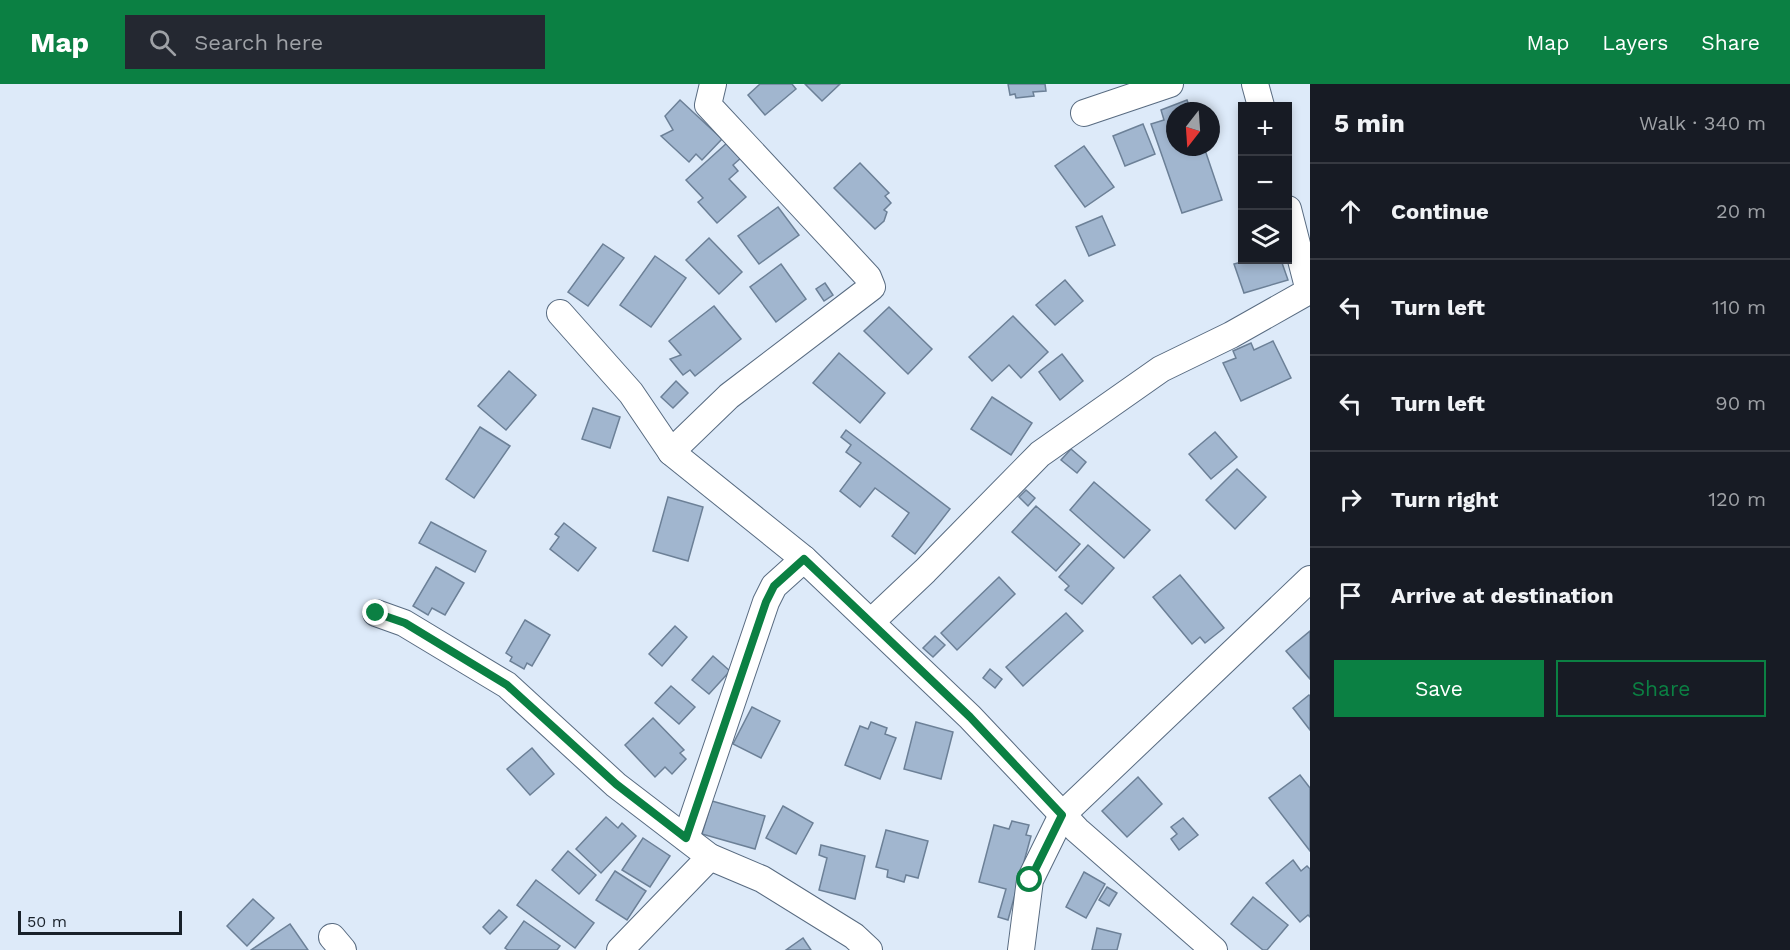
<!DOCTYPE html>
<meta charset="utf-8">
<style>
body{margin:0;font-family:"Work Sans",sans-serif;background:#242831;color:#f1f3f6}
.controls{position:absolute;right:18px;top:18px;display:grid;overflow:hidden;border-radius:0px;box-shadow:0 3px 9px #0003}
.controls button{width:54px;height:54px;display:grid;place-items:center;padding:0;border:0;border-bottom:2px solid #363941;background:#171b24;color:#f1f3f6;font:30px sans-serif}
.compass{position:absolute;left:1166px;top:18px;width:54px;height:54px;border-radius:50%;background:#171b24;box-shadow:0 3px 9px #0003;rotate:197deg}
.scale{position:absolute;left:18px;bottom:15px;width:164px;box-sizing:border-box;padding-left:6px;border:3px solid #19212a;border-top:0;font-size:16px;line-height:21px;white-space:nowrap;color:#19212a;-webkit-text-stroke:4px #ddeaf9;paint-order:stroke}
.stop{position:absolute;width:18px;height:18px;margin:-14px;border:4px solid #0b8043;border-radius:50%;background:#fff}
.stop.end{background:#0b8043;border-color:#fff;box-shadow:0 2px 6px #0008}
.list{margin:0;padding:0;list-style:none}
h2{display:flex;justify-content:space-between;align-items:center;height:78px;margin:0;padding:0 24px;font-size:26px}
h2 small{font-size:20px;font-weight:400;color:#9ea1a6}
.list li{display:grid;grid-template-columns:39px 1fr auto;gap:18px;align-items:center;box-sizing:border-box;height:96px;padding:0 24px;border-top:2px solid #363941}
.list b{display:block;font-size:22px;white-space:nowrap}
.list em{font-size:20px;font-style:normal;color:#9ea1a6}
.actions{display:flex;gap:12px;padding:18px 24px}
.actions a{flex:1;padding:14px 0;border:2px solid #0b8043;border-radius:0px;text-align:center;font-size:21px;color:#0b8043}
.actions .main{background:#0b8043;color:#fff}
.icon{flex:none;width:33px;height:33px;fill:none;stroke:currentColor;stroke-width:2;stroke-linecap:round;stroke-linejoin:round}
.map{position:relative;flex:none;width:1310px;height:866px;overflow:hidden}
header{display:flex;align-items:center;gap:36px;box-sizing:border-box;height:84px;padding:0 30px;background:#0b8043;color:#fff}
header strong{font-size:28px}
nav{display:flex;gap:33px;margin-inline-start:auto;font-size:21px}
.search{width:420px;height:54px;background:#242831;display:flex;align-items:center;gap:15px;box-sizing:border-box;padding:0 21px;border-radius:0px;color:#9ea1a6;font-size:22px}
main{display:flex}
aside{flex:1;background:#171b24}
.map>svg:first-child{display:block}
</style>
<header>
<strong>Map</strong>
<div class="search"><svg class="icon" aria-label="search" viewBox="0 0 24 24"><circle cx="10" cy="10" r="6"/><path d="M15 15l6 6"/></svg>Search here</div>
<nav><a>Map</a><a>Layers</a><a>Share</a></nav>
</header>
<main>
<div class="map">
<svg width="1310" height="866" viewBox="0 0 1310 866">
<rect width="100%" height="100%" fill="#ddeaf9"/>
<g fill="#a1b6cf" stroke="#6c8097" stroke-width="1.5">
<path d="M760,0H792L796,5L765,31L748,11Z"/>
<path d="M805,0H840L822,17Z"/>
<path d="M1008,0H1045L1046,7L1033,8L1034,12L1016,14L1015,10L1010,11Z"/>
<path d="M680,16L722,55L702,76L696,70L689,78L661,52L673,46L665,32Z"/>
<path d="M1187,16L1191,27H1175V63H1204L1222,116L1182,129L1151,40L1164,36L1161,26Z"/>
<path d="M1143,40L1155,70L1125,82L1113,52Z"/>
<path d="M728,58L742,73L733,81L738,87L729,95L746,113L717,139L698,118L703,114L686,96Z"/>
<path d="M1084,62L1114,103L1085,123L1055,82Z"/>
<path d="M860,79L889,109L885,112L891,119L884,126L887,128L884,137L875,145L834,104Z"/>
<path d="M778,123L799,151L759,180L738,152Z"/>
<path d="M1102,132L1115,161L1089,172L1076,143Z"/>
<path d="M709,154L742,188L719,210L686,176Z"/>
<path d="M603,160L624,174L588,222L568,208Z"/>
<path d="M655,172L686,194L651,243L620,221Z"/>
<path d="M1249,176H1281L1288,196L1244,209L1234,180Z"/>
<path d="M781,180L806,215L776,238L750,203Z"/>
<path d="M1065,196L1083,217L1055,241L1036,221Z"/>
<path d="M825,199L833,211L824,217L816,205Z"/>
<path d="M714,222L741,255L695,292L690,286L683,291L670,275L681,271L669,257Z"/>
<path d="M889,223L932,265L908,290L864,247Z"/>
<path d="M1013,232L1048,268L1021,294L1009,281L992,297L969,273Z"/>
<path d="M1273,257L1291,294L1241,317L1223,279L1236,274L1233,267L1251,259L1254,266Z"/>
<path d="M839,269L885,309L860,339L813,299Z"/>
<path d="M1062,270L1083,297L1060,316L1039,288Z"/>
<path d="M509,287L536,311L506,346L478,322Z"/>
<path d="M676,297L688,309L673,324L661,313Z"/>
<path d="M992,313L1032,339L1011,371L971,345Z"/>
<path d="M593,324L620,333L610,364L582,355Z"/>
<path d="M480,343L510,362L474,414L446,395Z"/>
<path d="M846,346L950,425L915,470L892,452L909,429L875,404L860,423L840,407L861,379L846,368L851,361L841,353Z"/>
<path d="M1215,348L1237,373L1211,395L1189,370Z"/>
<path d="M1071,365L1086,378L1077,389L1061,376Z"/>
<path d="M1237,385L1266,413L1235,445L1206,416Z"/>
<path d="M1094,398L1150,446L1124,474L1070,426Z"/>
<path d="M1026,406L1035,414L1028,422L1019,413Z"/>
<path d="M668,413L703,423L688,477L653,467Z"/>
<path d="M1036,422L1080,460L1056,487L1012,448Z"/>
<path d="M431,438L486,467L475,488L419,459Z"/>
<path d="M564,439L596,464L578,487L550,465L559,453L555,450Z"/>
<path d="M1088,461L1114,484L1082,520L1065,506L1069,502L1059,493Z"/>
<path d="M436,483L464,499L445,531L432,524L428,531L413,522Z"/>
<path d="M1180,491L1224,544L1205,559L1200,553L1192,560L1153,513Z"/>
<path d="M999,493L1015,510L957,566L941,549Z"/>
<path d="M1066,529L1083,547L1023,602L1006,583Z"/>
<path d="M525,536L550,551L532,582L527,579L524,585L510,577L512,573L506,569Z"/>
<path d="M675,542L687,553L662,582L649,570Z"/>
<path d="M1310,547V595L1286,567Z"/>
<path d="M935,552L945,561L933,573L923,564Z"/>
<path d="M713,572L730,587L709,610L692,596Z"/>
<path d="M990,585L1002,595L995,604L983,594Z"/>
<path d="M671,602L695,623L679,640L655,619Z"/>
<path d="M1309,611L1310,612V646L1293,624Z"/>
<path d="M752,623L780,637L761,674L733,660Z"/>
<path d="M653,634L684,666L680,669L686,675L672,690L665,683L655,693L625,661Z"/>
<path d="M871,638L887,644L885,650L896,654L880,695L845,681L860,642L868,645Z"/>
<path d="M916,638L953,648L941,695L904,685Z"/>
<path d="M532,664L554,690L530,711L507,685Z"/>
<path d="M1300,691L1310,704V767L1269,714Z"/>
<path d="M1138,693L1162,720L1127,753L1102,727Z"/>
<path d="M712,717L765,732L755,765L702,750Z"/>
<path d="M783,722L813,739L796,770L766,754Z"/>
<path d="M606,733L618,744L622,739L636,752L601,789L576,765Z"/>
<path d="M1183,734L1198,751L1179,766L1171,755L1177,750L1171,743Z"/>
<path d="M1012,737L1029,741L1026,751L1031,752L1008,836L998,833L1006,805L979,798L994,741L1009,745Z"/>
<path d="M886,746L928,757L918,794L906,791L904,798L887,793L888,786L876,783Z"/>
<path d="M643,754L670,772L650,803L622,786Z"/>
<path d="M821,761L865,772L855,815L819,806L827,774L819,771Z"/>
<path d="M568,767L596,791L579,810L552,786Z"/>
<path d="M1293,776L1301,787L1307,782L1310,785V833L1308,831L1300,838L1266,799Z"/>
<path d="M615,787L646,807L627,836L596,816Z"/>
<path d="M1084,788L1105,800L1086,834L1066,823Z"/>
<path d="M536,796L594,839L575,864L517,821Z"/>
<path d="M1107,803L1117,809L1109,822L1099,816Z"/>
<path d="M1253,813L1288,841L1267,866H1263L1231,840Z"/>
<path d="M253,815L274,834L247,862L227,842Z"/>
<path d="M499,826L507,833L490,850L483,843Z"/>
<path d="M524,837L560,862L557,866H508L505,864Z"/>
<path d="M290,840L308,866H251Z"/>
<path d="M1097,844L1121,850L1117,866H1092Z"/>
<path d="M803,854L811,866H786Z"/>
</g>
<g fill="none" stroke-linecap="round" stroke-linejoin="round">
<defs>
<g id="minor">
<path d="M1255,0L1261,22"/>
<path d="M1084,29L1170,0"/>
<path d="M560,229L631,309L671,368L804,475L970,633L1077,746L1214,866"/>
<path d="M671,368L729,312L872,203L868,193L708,21L713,0"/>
<path d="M376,529L404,539L507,601L616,701L710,773L762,795L854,852L869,866"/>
<path d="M871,538L925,487L1040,370L1161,285L1231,251L1309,207L1288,125"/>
<path d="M686,754L766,518L774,502L804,475"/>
<path d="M332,853L343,866"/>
<path d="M620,866L710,773"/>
<path d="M1021,866L1030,796L1062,731L1310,495"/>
</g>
</defs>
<use href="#minor" stroke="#586b81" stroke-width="28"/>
<use href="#minor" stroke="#fff" stroke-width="26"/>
</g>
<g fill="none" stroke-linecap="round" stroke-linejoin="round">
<path stroke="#0b8043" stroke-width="8" d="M376,529L405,539L507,601L616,700L686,754L766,518L774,502L804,475L970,633L1062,731L1030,796"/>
</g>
</svg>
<div class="controls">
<button>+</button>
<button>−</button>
<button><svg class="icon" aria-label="layers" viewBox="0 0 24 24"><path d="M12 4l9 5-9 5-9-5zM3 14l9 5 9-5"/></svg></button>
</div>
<svg class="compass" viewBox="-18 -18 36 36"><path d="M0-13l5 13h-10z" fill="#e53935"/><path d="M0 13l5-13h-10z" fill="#9ea1a6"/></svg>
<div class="scale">50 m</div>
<div class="stop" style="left:1030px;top:796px"></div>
<div class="stop end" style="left:376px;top:529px"></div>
</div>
<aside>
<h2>5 min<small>Walk · 340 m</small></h2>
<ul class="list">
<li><svg class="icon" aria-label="ahead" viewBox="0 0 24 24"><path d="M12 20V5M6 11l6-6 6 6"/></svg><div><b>Continue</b></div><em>20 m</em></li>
<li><svg class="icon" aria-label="left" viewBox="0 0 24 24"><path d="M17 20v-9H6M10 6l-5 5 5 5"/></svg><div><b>Turn left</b></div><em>110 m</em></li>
<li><svg class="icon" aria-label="left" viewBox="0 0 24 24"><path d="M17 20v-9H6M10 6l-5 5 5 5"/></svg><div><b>Turn left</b></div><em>90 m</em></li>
<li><svg class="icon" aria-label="right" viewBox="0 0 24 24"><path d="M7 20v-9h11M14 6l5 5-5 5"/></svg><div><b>Turn right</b></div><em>120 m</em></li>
<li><svg class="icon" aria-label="arrive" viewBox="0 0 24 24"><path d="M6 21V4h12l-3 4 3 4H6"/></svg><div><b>Arrive at destination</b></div></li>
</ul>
<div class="actions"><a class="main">Save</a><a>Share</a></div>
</aside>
</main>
